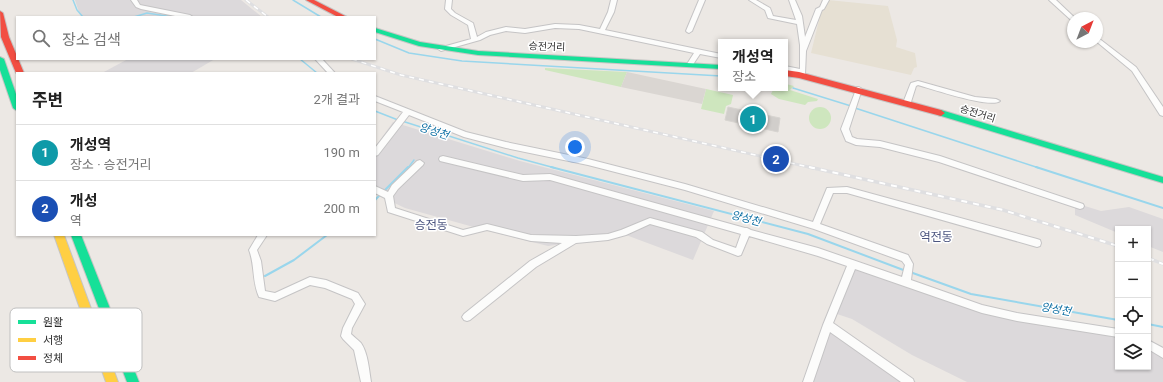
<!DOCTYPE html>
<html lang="ko">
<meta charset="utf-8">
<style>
body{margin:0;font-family:Roboto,"Noto Sans KR",sans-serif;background:#f2f2f2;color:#222}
.controls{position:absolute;right:12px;bottom:12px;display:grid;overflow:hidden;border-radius:0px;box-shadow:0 1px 3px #0004}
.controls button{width:36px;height:36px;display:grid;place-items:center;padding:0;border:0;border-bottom:1px solid #e0e0e0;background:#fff;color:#222;font:20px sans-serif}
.compass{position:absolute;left:1067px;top:12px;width:36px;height:36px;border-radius:50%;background:#fff;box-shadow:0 1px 3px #0004;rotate:42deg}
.you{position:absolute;left:575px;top:147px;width:14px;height:14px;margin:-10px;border:3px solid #fff;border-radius:50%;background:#1a73e8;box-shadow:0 0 0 6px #1a73e833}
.badge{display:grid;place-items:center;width:26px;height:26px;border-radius:50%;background:#db2777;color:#fff;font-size:13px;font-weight:700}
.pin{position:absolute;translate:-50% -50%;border:2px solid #fff;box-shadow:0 1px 4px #0006}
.popup{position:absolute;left:718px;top:39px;width:70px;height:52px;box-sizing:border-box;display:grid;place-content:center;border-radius:0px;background:#fff;filter:drop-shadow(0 1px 3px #0005);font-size:13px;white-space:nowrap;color:#767676}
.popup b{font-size:15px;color:#222}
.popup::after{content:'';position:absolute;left:50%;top:100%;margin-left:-8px;border:8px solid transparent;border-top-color:#fff}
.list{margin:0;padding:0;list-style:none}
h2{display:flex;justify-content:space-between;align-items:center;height:52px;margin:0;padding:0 16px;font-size:17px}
h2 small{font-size:13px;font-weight:400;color:#767676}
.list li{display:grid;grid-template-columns:26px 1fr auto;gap:12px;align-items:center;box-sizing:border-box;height:56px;padding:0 16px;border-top:1px solid #e0e0e0}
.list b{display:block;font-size:15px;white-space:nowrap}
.list p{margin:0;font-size:13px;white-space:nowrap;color:#767676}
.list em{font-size:13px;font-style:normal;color:#767676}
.icon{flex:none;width:22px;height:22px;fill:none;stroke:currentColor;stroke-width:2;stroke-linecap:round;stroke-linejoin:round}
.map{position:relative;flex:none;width:1163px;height:382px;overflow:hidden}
.search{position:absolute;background:#fff;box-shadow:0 1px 3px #0004;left:16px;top:16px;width:360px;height:44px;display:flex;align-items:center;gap:10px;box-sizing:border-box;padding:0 14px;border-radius:0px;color:#767676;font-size:15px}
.panel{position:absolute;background:#fff;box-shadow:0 1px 3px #0004;left:16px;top:72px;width:360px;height:164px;border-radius:0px}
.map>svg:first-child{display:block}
</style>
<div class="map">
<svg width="1163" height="382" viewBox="0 0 1163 382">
<rect width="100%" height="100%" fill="#ece8e4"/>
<g fill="#dcd9db">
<path d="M75,0H241L262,17H84L80,15Z"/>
<path d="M128,59H215L191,73H102Z"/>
<path d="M393,122L520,161L714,211L693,260L626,235L548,246L488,231L405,208L384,198L375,190V147Z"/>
<path d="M1075,203L1101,211L1129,207L1163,219V252L1148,246V229H1118V233L1075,215Z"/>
<path d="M854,268L980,311L1118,331V367H1148V341L1163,350V382H967L912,355L852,319L837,314Z"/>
<path d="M831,324L916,382H811Z"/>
</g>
<path fill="#e6e0d3" d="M828,0L888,6L897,40L896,47L915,53L917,67L914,68L911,75L811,53L821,12L826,6Z"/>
<g fill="#cee6be">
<path d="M545,68L627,72L621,87L545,70Z"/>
<path d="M786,84L794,86L790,90L818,99L817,101L808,102L805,105L779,99L771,94L774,88L785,89Z"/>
<path d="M706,89L733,95L731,104L726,106L724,114L701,109Z"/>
<circle cx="820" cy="118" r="11"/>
</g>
<path fill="#dad6d2" d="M627,72L706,89L702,104L621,87Z"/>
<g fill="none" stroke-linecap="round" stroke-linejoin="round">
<g stroke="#99d6ec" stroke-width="1.5">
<path d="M73,0L77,10L83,17"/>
<path d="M293,0L321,17"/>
<path d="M134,17L147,13L173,17"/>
<path d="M375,39L409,53L462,61L721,76"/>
<path d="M300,59L317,73"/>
<path d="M793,88L851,106"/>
<path d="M855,108L1039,168"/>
<path d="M375,111L398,120"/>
<path d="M402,121L518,158L555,168"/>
<path d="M408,168L414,160"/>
</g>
<g stroke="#99d6ec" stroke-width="2">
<path d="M551,167L808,234L906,271"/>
<path d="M1036,167L1163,208"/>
<path d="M375,200L408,167"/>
<path d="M910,272L971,294L1118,320"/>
<path d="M265,276L294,260L327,235"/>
<path d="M1148,324L1163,327"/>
</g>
</g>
<path fill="#d1cecb" stroke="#d7d4d0" d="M728,107L780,118L778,132L725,120Z"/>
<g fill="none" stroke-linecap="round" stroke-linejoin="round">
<defs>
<g id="street">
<path d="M131,0H137L140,5L190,15L193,17H180L141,9L136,7Z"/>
<path d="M446,0H452L451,9L455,13L473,23L477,37L486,32L506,27L525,29L555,24L579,25L600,29L608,12L611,0H617L614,12L605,30L721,54V58L700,54L692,66H690L687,64L694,53L579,29L555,28L525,33L506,31L490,35L480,40L441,51L438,49L439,48L471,39L468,25L451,15L445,9Z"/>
<path d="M699,0H705L692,31L689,33L687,32L686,31Z"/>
<path d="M749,0H756L770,8L773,16L796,20L789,0H795L802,16L805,37L816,9L820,7L823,0H829L824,9L822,10L806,51L805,74L800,76H798L797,73L785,70V66L800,69V45L797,24L768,18L765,10Z"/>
<path d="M1049,0H1056L1075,18H1073V21L1071,20Z"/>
<path d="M1097,37L1136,67L1163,107V116L1160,115L1132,71L1097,42Z"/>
<path d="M315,59H322L335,73H328Z"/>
<path d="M918,81L975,97L996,99L1000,101C991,109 932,89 918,85L916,86L910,105H904L903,103L910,85L911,83Z"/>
<path d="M857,87H859L862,89L849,129L852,137L857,139L880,141L940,156L1083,204L1084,206L1083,208L1080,209L939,162L880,147L856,145L846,141L841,129Z"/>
<path d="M375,96L466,132L506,142L588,159L685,184L813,222L827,188L847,187L1037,239L1040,240L1041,243L1040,246L1037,247L847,193H833L820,224L908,255L913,264L911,280L982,305L1017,313L1118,329V337L1017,321L982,313L855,269L833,323L913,379L914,382H901L830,332L813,382H803L823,325L847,266L818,256L749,236L741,255L738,256L707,244L696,237L650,224L626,235L608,240L576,243L536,267L470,320L467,321L464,320L462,317L464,314L530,261L562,243L531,241L487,230L463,236L388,212L385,198L375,193V186L388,192L392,185L417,161L420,160L424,163L423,165L398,189L393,196L395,208L463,230L487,224L531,235L576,236L608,234L621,230L650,218L702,232L713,240L736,248L741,234L550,180L523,181L440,161L439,159L440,157L443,156L523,175L550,174L745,228H747L751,230L818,248L902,277L905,265L902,261L814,229L685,190L588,165L506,148L464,137L409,115L378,155L375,156V148L403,112L375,101Z"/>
<path d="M258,235H267L257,250L261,261L265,291L275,293L310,277L326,280L358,293L365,304L352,328L351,334C354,337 358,340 361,343C368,353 369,370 371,382H361L354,350L343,339L341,336L343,328L355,304L352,299L325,288L310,285L275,301L259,297C252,282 255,265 249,250Z"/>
<path d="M1148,340L1163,348V358L1148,349Z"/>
</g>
<g id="fast">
<path d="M375,28L420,42L478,51L721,65V69L478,55L419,46L375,32Z"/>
<path d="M0,57L4,59L17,97V111L13,108L0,70Z"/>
<path d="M941,110L1163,177V183L938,115L937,113L938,111Z"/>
<path d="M71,235H81L139,382H127Z"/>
</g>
<path id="slow" d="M54,235H64L118,382H106Z"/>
<g id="jam">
<path d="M306,0H314L347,17H338Z"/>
<path d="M0,11L3,13L9,37L24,73H17V74L16,73L1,37Z"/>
<path d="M785,70L799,72L941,110L945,113L941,116L799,78L785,76Z"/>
</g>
</defs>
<use href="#street" stroke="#c5c4c5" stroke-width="2"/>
<use href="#fast" stroke="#c6c5c4" stroke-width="2"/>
<use href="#slow" stroke="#c6c5c4" stroke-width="2"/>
<use href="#jam" stroke="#c6c5c4" stroke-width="2"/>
<use href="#street" fill="#fcfcfb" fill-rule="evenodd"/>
<use href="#fast" fill="#16e098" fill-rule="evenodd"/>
<use href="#slow" fill="#ffcf43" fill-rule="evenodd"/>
<use href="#jam" fill="#f24e42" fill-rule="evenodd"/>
<defs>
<g id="rail-far1">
<path d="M246,0L268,17"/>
<path d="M352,59L401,75L813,168"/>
</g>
<g id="rail">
<path d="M809,167L1003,210L1118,246"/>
<path d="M1148,258L1163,264"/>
</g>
</defs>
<use href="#rail-far1" stroke="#dfdfe1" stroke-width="3"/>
<use href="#rail" stroke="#dfdfe1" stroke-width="3.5"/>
<use href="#rail-far1" stroke="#fff" stroke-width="1.5" stroke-dasharray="5" stroke-linecap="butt"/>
<use href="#rail" stroke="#fff" stroke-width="2" stroke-dasharray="6" stroke-linecap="butt"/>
</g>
<g text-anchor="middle" stroke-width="3" stroke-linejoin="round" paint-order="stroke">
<g font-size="10" fill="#2e2e2e" stroke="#fff">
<text transform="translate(547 46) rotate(2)" y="4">승전거리</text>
<text transform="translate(978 113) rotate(17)" y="4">승전거리</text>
</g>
<g font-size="11" font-style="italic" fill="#0d6fa3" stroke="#fff">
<text transform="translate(434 131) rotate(18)" y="4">양성천</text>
<text transform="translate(746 218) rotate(15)" y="4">양성천</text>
<text transform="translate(1056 309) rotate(10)" y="4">양성천</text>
</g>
<g font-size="12" fill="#4d5680" stroke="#fff">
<text x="431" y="229">승전동</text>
<text x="936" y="241">역전동</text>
</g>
</g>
<rect x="10" y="308" width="132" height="64" rx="6" fill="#fff" stroke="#c0c0c0" stroke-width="1"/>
<rect x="18" y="320" width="18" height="4" fill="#16e098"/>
<rect x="18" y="338" width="18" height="4" fill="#ffcf43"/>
<rect x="18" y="356" width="18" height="4" fill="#f24e42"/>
<g font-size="11" fill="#2e2e2e">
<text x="43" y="326">원활</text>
<text x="43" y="344">서행</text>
<text x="43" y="362">정체</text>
</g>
</svg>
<div class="controls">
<button>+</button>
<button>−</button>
<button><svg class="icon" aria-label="locate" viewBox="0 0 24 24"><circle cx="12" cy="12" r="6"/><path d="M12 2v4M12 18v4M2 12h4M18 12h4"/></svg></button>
<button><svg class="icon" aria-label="layers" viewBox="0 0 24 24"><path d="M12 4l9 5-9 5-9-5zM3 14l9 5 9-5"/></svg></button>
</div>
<svg class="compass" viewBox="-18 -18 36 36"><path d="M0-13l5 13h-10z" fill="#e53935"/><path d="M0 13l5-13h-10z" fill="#767676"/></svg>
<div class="you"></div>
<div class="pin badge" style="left:753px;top:119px;background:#0f9aa8">1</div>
<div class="popup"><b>개성역</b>장소</div>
<div class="pin badge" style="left:776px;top:159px;background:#1a4fb4">2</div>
<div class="search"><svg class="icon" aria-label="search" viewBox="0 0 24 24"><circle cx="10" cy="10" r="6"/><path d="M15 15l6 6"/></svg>장소 검색</div>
<section class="panel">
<h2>주변<small>2개 결과</small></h2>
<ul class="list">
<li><span class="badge" style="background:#0f9aa8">1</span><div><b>개성역</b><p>장소 · 승전거리</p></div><em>190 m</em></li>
<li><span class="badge" style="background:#1a4fb4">2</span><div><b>개성</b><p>역</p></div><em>200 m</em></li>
</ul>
</section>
</div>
